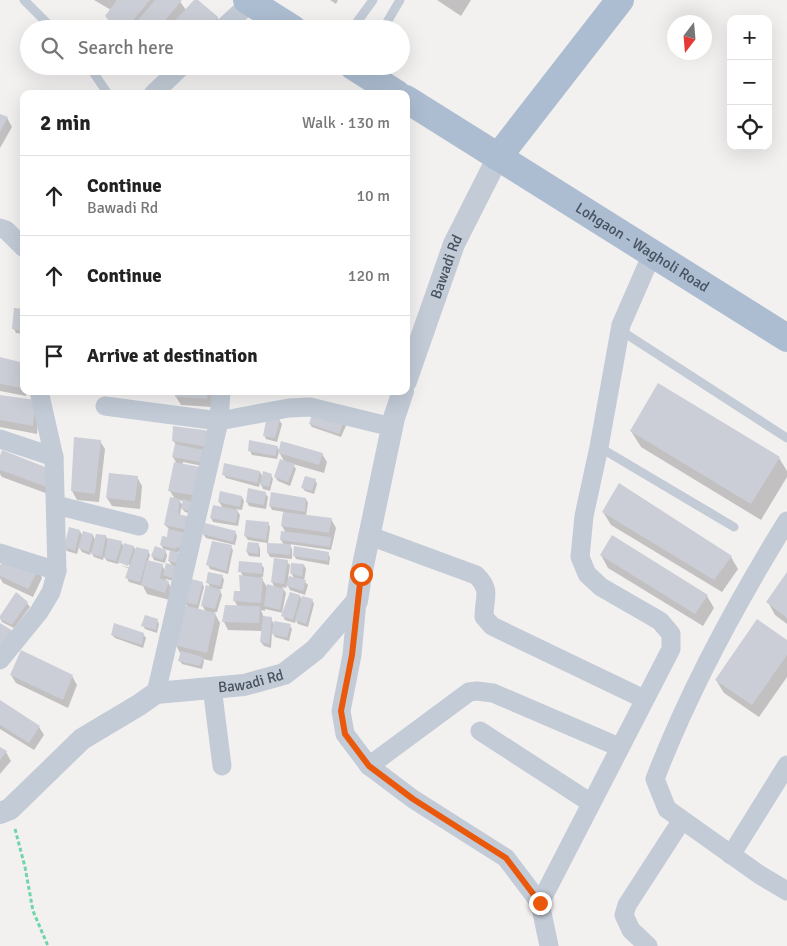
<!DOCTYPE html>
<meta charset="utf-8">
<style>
body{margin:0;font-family:Signika,sans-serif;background:#f6f6f6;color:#222}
.controls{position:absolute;right:15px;top:15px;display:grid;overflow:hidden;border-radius:10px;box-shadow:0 5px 20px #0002}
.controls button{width:45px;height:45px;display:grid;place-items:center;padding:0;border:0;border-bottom:1px solid #e0e0e0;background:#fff;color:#222;font:25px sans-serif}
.compass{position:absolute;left:667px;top:15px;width:45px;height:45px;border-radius:50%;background:#fff;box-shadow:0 5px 20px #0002;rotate:196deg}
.stop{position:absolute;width:15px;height:15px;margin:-11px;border:4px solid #ea580c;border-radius:50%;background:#fff}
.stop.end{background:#ea580c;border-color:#fff;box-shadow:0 1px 5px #0008}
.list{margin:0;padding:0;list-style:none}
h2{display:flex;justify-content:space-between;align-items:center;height:65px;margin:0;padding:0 20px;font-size:21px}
h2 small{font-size:16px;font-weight:400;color:#767676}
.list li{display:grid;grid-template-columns:32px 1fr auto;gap:15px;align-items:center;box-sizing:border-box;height:80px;padding:0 20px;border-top:1px solid #e0e0e0}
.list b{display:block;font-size:19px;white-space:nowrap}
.list p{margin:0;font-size:16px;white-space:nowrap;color:#767676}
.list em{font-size:16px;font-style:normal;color:#767676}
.icon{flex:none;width:28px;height:28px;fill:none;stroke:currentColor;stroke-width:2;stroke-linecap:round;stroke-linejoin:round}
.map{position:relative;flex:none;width:787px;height:946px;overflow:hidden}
.search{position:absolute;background:#fff;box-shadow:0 5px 20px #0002;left:20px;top:20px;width:390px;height:55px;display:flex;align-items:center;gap:12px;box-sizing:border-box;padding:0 18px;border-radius:28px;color:#767676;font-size:19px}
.panel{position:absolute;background:#fff;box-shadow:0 5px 20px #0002;left:20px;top:90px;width:390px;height:305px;border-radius:10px}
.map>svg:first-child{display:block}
</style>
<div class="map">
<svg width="787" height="946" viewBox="0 0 787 946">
<rect width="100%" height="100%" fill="#f3f0f0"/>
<g fill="#0003" fill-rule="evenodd">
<path d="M94,0H179L186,10L197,0L217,17L222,26L219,29H115L106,16L111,10Z"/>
<path d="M330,0H338L336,4Z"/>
<path d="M437,0H471L461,16Z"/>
<path d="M0,116L7,118L12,127L0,148Z"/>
<path d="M24,310V334L16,333L14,329Z"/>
<path d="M0,359L24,364V391H27L26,396L0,391Z"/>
<path d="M176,391H212V407L181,405L176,397Z"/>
<path d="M0,397L39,409L37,434L0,427Z"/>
<path d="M279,420L282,424L277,442L266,439L264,435Z"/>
<path d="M343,422L346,426L341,437L312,427L310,424Z"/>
<path d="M631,431L779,458L787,471V477L761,520L641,447Z"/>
<path d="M210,432L207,467L183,462L182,465L204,469L196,515L185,512L181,507L180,516L191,518L185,552L179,551L177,553L182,555L170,600L147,594L143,586L129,582L127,578L130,569L120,565L134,569V566L120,562V564L119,561L118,564L107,561L104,556L103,560L94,557L91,552L90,555L82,552L79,547L77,554L67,551L65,547L80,531L83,537L93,535L95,540L106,536L109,542H121L124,547H134L136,551H148L150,555L148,561L162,565L165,571L173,567L169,561L171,551L164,549L167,555L165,563L154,560L152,556L165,551L161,545L168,538L169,529L165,525L175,499L170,491L177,464L173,457L176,445L173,440ZM179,500L184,501L183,506ZM166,579L173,581L171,588L168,582H165Z"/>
<path d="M100,441L105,449L99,502L77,500L72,491Z"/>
<path d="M277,447L280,452L322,454L327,462L324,473L293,464L296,469L290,486L278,481L275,477L284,461L279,452L277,459L252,455L250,451Z"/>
<path d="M0,460L50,470L51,495L2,477L0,474Z"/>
<path d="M260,472L263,478L271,475L273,479L270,491L263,489L260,482L259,487L226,478L224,475Z"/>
<path d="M137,477L142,486L140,509L112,506L107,498Z"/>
<path d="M315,480L317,484L314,494L305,491L302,487Z"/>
<path d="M265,493L268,497L266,509L249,506L247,502Z"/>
<path d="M242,497L244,501L242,510L236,509L240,515L238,526L213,522L211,518L223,508L219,502Z"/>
<path d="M306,499L308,503L306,516L331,519L336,528L331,550L289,544L292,549V559L270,557L268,553V544L284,545L281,540L286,533L282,526L285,512L272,510L270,506Z"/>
<path d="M603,512L731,557L738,569L722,592L611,525Z"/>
<path d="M268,523L270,527L268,543L248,540L245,536Z"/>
<path d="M235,532L237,536L235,545L206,538L203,534Z"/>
<path d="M249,543L258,544L260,548V557L249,556L247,552Z"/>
<path d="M231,547L233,550L228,574L210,569L208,565Z"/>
<path d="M328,554L330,557L329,565L296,559L294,555Z"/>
<path d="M601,555L707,596L714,608L703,626L608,568Z"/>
<path d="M287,562L290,565L288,578L295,579L291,573L304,565L306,569L304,581L308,585L305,595L290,590L287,584L286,588L282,587L286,593L282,613H284L290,593L300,596L302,600H312L314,604L308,627L298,624L296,620L295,623L285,620L283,616V613L265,609V611L261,610L264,618H271L274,625L290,626L292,629L289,641L275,637L272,632L271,648L264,646L261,642L263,631L228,630L224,622L238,607L234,600L241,593L243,576L240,571L261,564L264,568L263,577H261L268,589L275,588L272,582Z"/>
<path d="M0,564L2,567L38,570L42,578L33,597L3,583L0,578Z"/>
<path d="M787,574V624L775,615L768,602Z"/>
<path d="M222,576L224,580L222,589H219L222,595L217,612H214L220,623L212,661L203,659L204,661L202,669L182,664L180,661V653L176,645L188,607L184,601L202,583L204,587L198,610L206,612L202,605L211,588L208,583Z"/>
<path d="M27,603L30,607L14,628L2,622L0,618Z"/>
<path d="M157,620L159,624L157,633L145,629L143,625Z"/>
<path d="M143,634L146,638L143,648L115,638L112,635Z"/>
<path d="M787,641V677L759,717L724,693L716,680Z"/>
<path d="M11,675L72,676L77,685L68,708L16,683Z"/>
<path d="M0,701L39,727L44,735L34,750L0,729Z"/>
<path d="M0,749L6,752L11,761L0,774Z"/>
</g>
<g fill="#cbced6">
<path d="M117,0H150L126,29H117L105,16Z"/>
<path d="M155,0H182L158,29H136L133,26Z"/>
<path d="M194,0H198L218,17L206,29H167Z"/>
<path d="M0,114L8,117L0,132Z"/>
<path d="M14,308L24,309V331L12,329Z"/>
<path d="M0,357L24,363V378L22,388L0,384Z"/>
<path d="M658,383L780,457L751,504L630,431Z"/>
<path d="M175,391H208L207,399L175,397Z"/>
<path d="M0,395L35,400L33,426L0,420Z"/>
<path d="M313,411L344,421L339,434L309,424Z"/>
<path d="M267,416L280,419L275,438L263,436Z"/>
<path d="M173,426L211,431L208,447L172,441Z"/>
<path d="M74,437L101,440L95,494L71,491Z"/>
<path d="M249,440L278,446L275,456L248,451Z"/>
<path d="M281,441L323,453L319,465L278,453Z"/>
<path d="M175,444L208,451L205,463L172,457Z"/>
<path d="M2,450L50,469L47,487L0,470V456Z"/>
<path d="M280,459L295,464L288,482L274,477Z"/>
<path d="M174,462L205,468L198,496L168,491Z"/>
<path d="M224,463L260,471L257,483L222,475Z"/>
<path d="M263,471L272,474L269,487L260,485Z"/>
<path d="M109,473L138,476L135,501L106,498Z"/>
<path d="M305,476L316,479L312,491L301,488Z"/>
<path d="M619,483L732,556L714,580L602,512Z"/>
<path d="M248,488L266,492L264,505L246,502Z"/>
<path d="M220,491L242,496L240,507L218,502Z"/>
<path d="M271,492L306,498L305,512L269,506Z"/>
<path d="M170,497L180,499L178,514L191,517L188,530L164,525Z"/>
<path d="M183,499L196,503L194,512L181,509Z"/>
<path d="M213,505L238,510L236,523L210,518Z"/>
<path d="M283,512L332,518L329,533L281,526Z"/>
<path d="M246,520L269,522L266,540L244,536Z"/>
<path d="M205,523L236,531L233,542L202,534Z"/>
<path d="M69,527L80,530L75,551L64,547Z"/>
<path d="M168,529L187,533L183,549L177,547L175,549L160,545L162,536L167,537Z"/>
<path d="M83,531L93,534L89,552L78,548Z"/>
<path d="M281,531L331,537L330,547L280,540Z"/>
<path d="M96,534L106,535L102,557L91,554Z"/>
<path d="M612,535L708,595L695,614L600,555Z"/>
<path d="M108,538L122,541L116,561L104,558Z"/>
<path d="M212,541L232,545L226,571L206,565Z"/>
<path d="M248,542L259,543L258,554L246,552Z"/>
<path d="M124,543L134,546L128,566L118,562Z"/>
<path d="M267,543L291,544L290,555L267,553Z"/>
<path d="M155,546L166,550L163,560L151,556Z"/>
<path d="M294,546L329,552L328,561L293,556Z"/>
<path d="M136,547L149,550L140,582L125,578Z"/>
<path d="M170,550L183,554L181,564L168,561Z"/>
<path d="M4,558L39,569L28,589L0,576V567Z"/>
<path d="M274,558L288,560L284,584L271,582Z"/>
<path d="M147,560L163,564L160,578L169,581L165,593L141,585Z"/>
<path d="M239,561L262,563V574L238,572Z"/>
<path d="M166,563L179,567L172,594L169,593L172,578L163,575Z"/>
<path d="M291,563L304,564L302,577L290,573Z"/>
<path d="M208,572L223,575L220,586L206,583Z"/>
<path d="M787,572V618L766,602Z"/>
<path d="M239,575L263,578L261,603L233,601L234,591H240Z"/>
<path d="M289,576L306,580L303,591L286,586Z"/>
<path d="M188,578L203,582L197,605L183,602Z"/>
<path d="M267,584L284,589L280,610L264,606Z"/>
<path d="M206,585L221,590L215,609L201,606Z"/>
<path d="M16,592L28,602L12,625L0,619V616Z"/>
<path d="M290,592L300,595L293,620L281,616Z"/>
<path d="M302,596L313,599L306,624L295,620Z"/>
<path d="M183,605L216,613L207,653L174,645Z"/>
<path d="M225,605L260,606L259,623L222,622Z"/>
<path d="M145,615L158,619L156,630L141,626Z"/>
<path d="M263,616L272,617L269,644L260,642Z"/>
<path d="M757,619L787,640V655L752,705L715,680Z"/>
<path d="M274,621L291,624L287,638L271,634Z"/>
<path d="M0,623L13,631L0,650Z"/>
<path d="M114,623L144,633L142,645L111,635Z"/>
<path d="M21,650L73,675L63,700L10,675Z"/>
<path d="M181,651L203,657L200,666L178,661Z"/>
<path d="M0,700L40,726L29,743L0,725Z"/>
<path d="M0,747L7,751L0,760Z"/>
</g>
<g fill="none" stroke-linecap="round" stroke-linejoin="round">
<path stroke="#6fd6aa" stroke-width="3" stroke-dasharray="4 2.5" stroke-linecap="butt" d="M15,829L25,867L33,911L48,946"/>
<g stroke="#c2cbd6" stroke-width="9">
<path d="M24,0L53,29"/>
<path d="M352,29L373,0"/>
<path d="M383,29L400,0"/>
<path d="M89,66L108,94"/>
<path d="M620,330L787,438"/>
<path d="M599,447L734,527"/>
</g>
<g stroke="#c2cbd6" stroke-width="19">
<path d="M222,29L251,2"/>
<path d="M153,94L182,66"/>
<path d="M0,228L6,230L24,248"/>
<path d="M105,406L219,421L289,408L310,407L392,427"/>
<path d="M0,439L54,457"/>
<path d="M56,505L139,526"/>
<path d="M787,521C737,602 689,690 655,779L667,809L760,875L787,891"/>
<path d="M370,536L476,575C492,591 484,596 484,617L492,626L644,699"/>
<path d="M0,553L57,571"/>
<path d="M357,601L352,655L341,711L345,734L369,766L413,799L506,858L540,903L549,946"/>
<path d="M0,660L39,612L51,592L57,571L54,457L39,391"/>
<path d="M212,687L222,766"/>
<path d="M156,693L219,421L221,391"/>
<path d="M480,731L591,803"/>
<path d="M369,766L469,692L477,691L493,693L619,747"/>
<path d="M731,855L787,765"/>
<path d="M540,903L671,649V634L660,621L601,587L587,574L580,557L584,516L599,447L621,325L652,254"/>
<path d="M648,946L631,930L624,915L627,905L682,820"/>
</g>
<g stroke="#c2cbd6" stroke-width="22">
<path id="s1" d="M406,381L454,244L498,157"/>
<path id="s2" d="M0,813L10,809L82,739L139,705L156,693L244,685L284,674L315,650L357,601L361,575L394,418L403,391"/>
</g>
<g stroke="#adbdd1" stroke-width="28">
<path d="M247,0L293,29"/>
<path d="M353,66L397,94"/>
<path id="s3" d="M406,99L787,338"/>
<path d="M498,157L620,0"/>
</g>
</g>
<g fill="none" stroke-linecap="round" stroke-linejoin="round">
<path stroke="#ea580c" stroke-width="6" d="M361,574L352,655L341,711L345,734L369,766L413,799L506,858L540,903"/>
</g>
<g text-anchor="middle" stroke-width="4" stroke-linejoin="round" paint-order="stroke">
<g font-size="15" fill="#46525f" stroke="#fff">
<text dy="5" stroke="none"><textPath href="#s3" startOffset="279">Lohgaon - Wagholi Road</textPath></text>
<text dy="5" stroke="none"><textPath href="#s1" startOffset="121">Bawadi Rd</textPath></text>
<text dy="5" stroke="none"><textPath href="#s2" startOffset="294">Bawadi Rd</textPath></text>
</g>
</g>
</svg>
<div class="controls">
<button>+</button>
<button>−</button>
<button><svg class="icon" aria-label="locate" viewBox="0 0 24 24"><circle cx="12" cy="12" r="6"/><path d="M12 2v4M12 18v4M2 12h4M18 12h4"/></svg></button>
</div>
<svg class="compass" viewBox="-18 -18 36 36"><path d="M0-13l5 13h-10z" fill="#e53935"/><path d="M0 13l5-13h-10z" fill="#767676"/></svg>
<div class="stop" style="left:361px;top:574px"></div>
<div class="stop end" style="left:540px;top:903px"></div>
<div class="search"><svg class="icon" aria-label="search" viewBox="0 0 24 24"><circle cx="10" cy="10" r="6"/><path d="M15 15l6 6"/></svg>Search here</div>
<section class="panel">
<h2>2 min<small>Walk · 130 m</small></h2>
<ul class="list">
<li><svg class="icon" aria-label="ahead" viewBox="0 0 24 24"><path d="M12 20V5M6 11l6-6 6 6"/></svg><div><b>Continue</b><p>Bawadi Rd</p></div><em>10 m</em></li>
<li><svg class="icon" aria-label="ahead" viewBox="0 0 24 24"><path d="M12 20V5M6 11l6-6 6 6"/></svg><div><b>Continue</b></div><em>120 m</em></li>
<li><svg class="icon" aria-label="arrive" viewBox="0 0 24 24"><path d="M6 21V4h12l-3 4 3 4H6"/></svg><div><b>Arrive at destination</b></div></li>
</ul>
</section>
</div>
